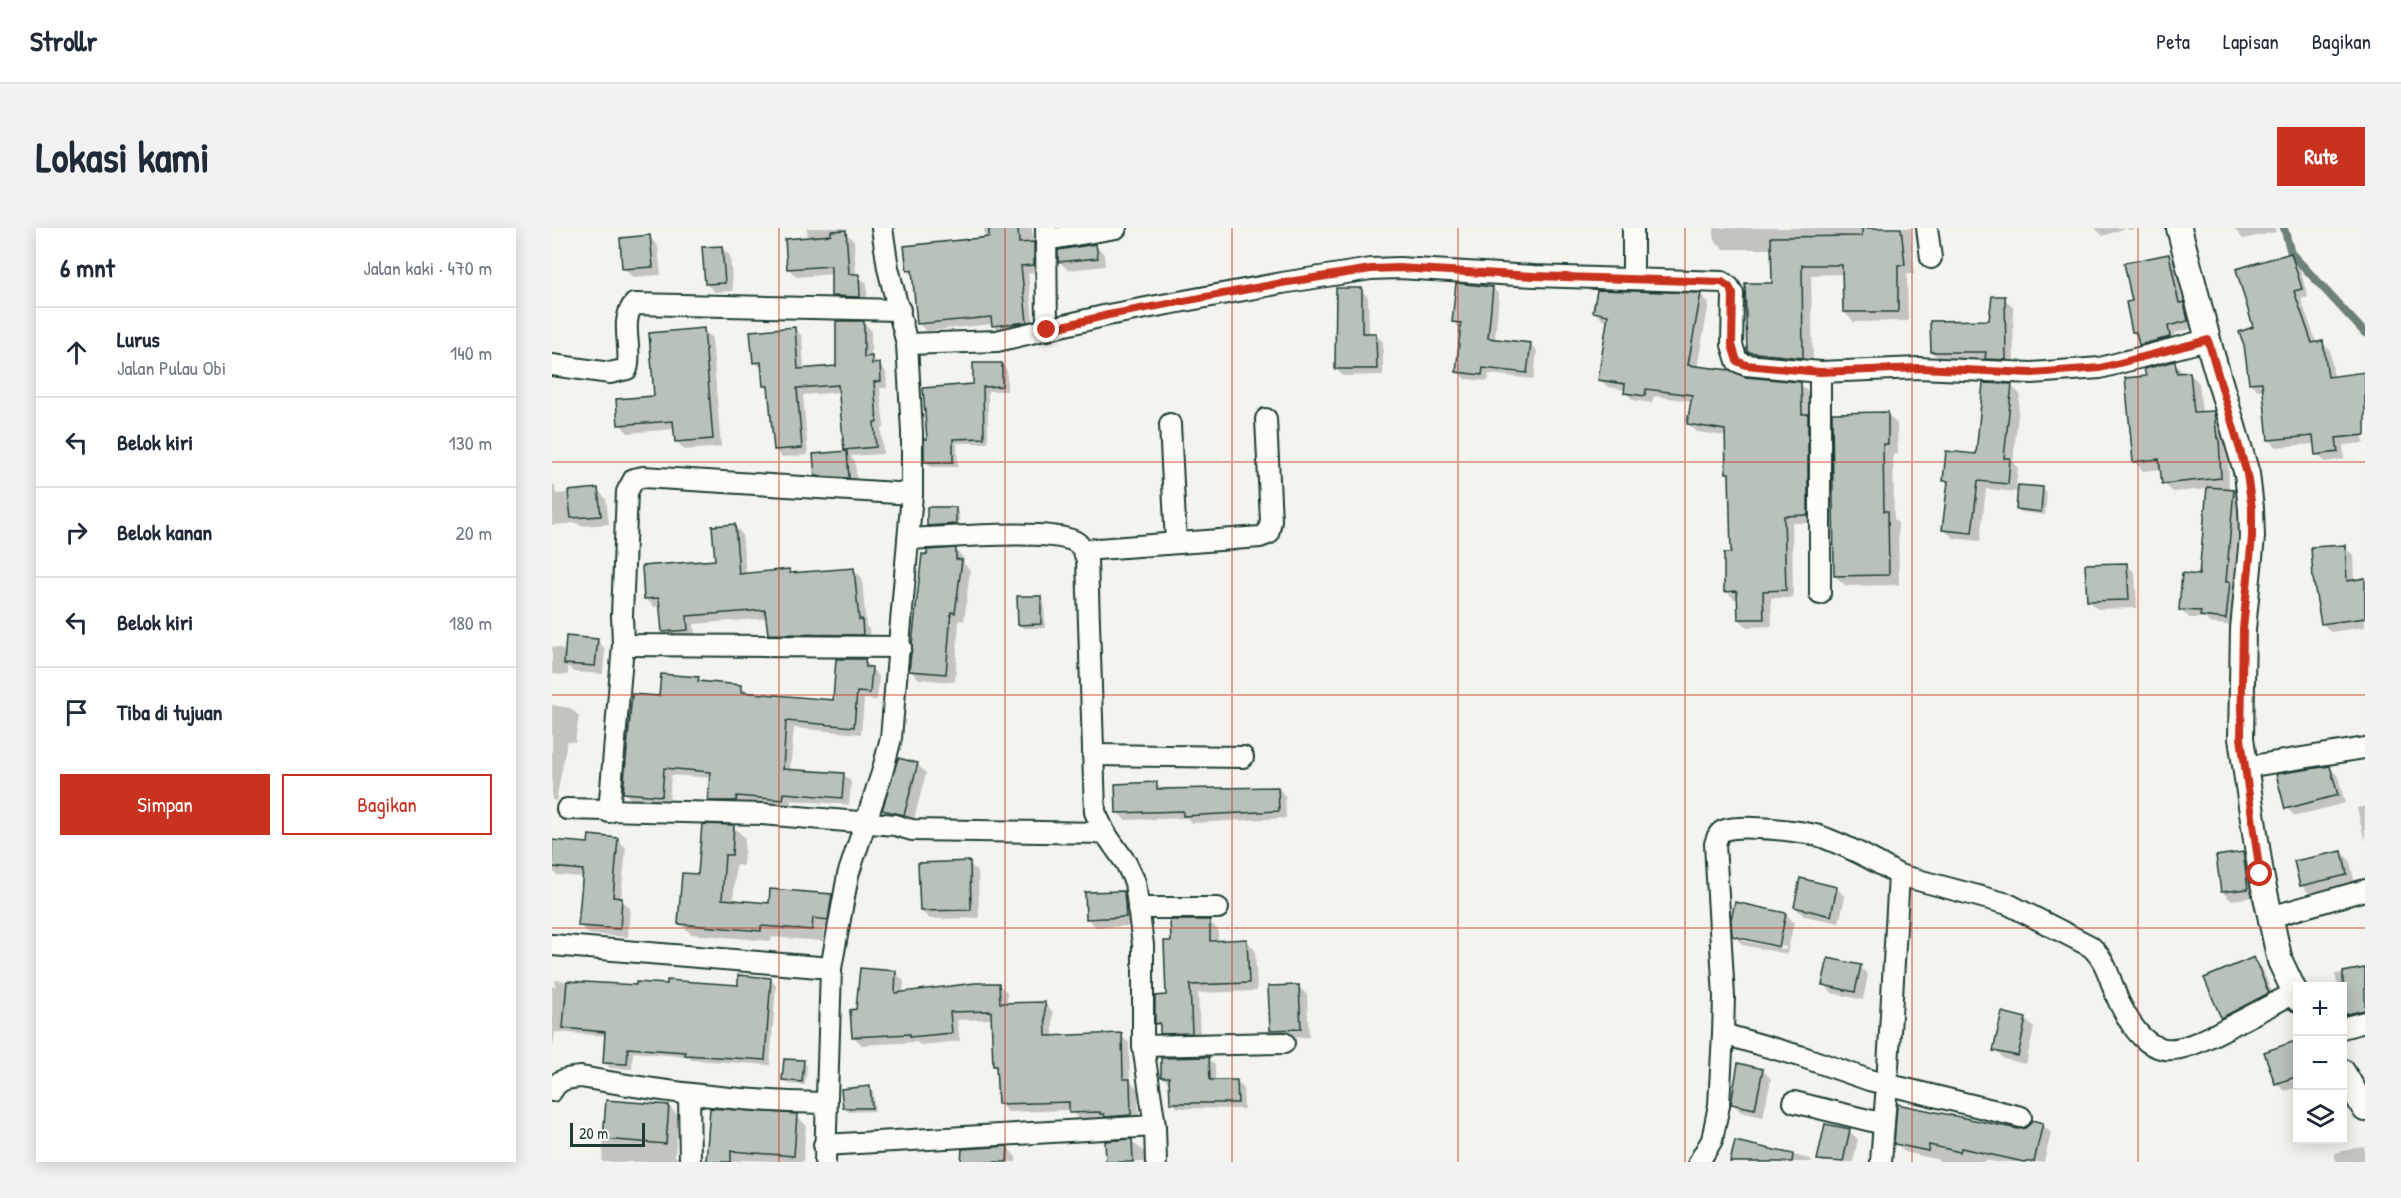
<!DOCTYPE html>
<html lang="id">
<meta charset="utf-8">
<style>
body{margin:0;font-family:"Patrick Hand",sans-serif;background:#f2f2f3;color:#1f2937}
.controls{position:absolute;right:18px;bottom:18px;display:grid;overflow:hidden;border-radius:0px;box-shadow:0 3px 15px #0003}
.controls button{width:54px;height:54px;display:grid;place-items:center;padding:0;border:0;border-bottom:2px solid #e0e1e3;background:#fff;color:#1f2937;font:30px sans-serif}
.scale{position:absolute;left:18px;bottom:15px;width:75px;box-sizing:border-box;padding-left:6px;border:3px solid #1f3d34;border-top:0;font-size:16px;line-height:21px;white-space:nowrap;color:#1f3d34;-webkit-text-stroke:4px #fdfcf7;paint-order:stroke}
.stop{position:absolute;width:18px;height:18px;margin:-14px;border:4px solid #c8321e;border-radius:50%;background:#fff}
.stop.end{background:#c8321e;border-color:#fff;box-shadow:0 2px 6px #0008}
.list{margin:0;padding:0;list-style:none}
h2{display:flex;justify-content:space-between;align-items:center;height:78px;margin:0;padding:0 24px;font-size:26px}
h2 small{font-size:20px;font-weight:400;color:#747a83}
.list li{display:grid;grid-template-columns:39px 1fr auto;gap:18px;align-items:center;box-sizing:border-box;height:90px;padding:0 24px;border-top:2px solid #e0e1e3}
.list b{display:block;font-size:22px;white-space:nowrap}
.list p{margin:0;font-size:20px;white-space:nowrap;color:#747a83}
.list em{font-size:20px;font-style:normal;color:#747a83}
.actions{display:flex;gap:12px;padding:18px 24px}
.actions a{flex:1;padding:14px 0;border:2px solid #c8321e;border-radius:0px;text-align:center;font-size:21px;color:#c8321e}
.actions .main{background:#c8321e;color:#fff}
.icon{flex:none;width:33px;height:33px;fill:none;stroke:currentColor;stroke-width:2;stroke-linecap:round;stroke-linejoin:round}
.map{position:relative;flex:none;width:1813px;height:934px;overflow:hidden;border-radius:0px}
header{display:flex;align-items:center;gap:36px;box-sizing:border-box;height:84px;padding:0 30px;background:#fff;border-bottom:2px solid #e0e1e3}
header strong{font-size:28px}
nav{display:flex;gap:33px;margin-inline-start:auto;font-size:21px}
.intro{display:flex;align-items:center;justify-content:space-between;box-sizing:border-box;height:144px;padding:0 36px}
h1{margin:0;font-size:42px}
.button{padding:15px 27px;border-radius:0px;background:#c8321e;color:#fff;font-size:21px;font-weight:700}
main{display:flex;gap:36px;padding:0 36px}
aside{flex:1;background:#fff;border-radius:0px;box-shadow:0 3px 15px #0003}
.map>svg:first-child{display:block}
</style>
<header>
<strong>Strollr</strong>
<nav><a>Peta</a><a>Lapisan</a><a>Bagikan</a></nav>
</header>
<div class="intro"><h1>Lokasi kami</h1><a class="button">Rute</a></div>
<main>
<aside>
<h2>6 mnt<small>Jalan kaki · 470 m</small></h2>
<ul class="list">
<li><svg class="icon" aria-label="ahead" viewBox="0 0 24 24"><path d="M12 20V5M6 11l6-6 6 6"/></svg><div><b>Lurus</b><p>Jalan Pulau Obi</p></div><em>140 m</em></li>
<li><svg class="icon" aria-label="left" viewBox="0 0 24 24"><path d="M17 20v-9H6M10 6l-5 5 5 5"/></svg><div><b>Belok kiri</b></div><em>130 m</em></li>
<li><svg class="icon" aria-label="right" viewBox="0 0 24 24"><path d="M7 20v-9h11M14 6l5 5-5 5"/></svg><div><b>Belok kanan</b></div><em>20 m</em></li>
<li><svg class="icon" aria-label="left" viewBox="0 0 24 24"><path d="M17 20v-9H6M10 6l-5 5 5 5"/></svg><div><b>Belok kiri</b></div><em>180 m</em></li>
<li><svg class="icon" aria-label="arrive" viewBox="0 0 24 24"><path d="M6 21V4h12l-3 4 3 4H6"/></svg><div><b>Tiba di tujuan</b></div></li>
</ul>
<div class="actions"><a class="main">Simpan</a><a>Bagikan</a></div>
</aside>
<div class="map">
<svg width="1813" height="934" viewBox="0 0 1813 934">
<rect width="100%" height="100%" fill="#f4f4ef"/>
<filter id="ink" filterUnits="userSpaceOnUse"><feTurbulence type="fractalNoise" baseFrequency=".0167" numOctaves="2"/><feDisplacementMap in="SourceGraphic" scale="12" xChannelSelector="R" yChannelSelector="G"/><feConvolveMatrix kernelMatrix="1 2 1 2 8 2 1 2 1" color-interpolation-filters="sRGB"/></filter>
<g filter="url(#ink)">
<g fill="#0003" fill-rule="evenodd">
<path d="M255,0H291L292,4L302,12L304,47L315,55V76H288L280,68V46L245,49L237,41L256,11Z"/>
<path d="M432,0H480L482,15L489,23V44L476,45L482,101L449,105L441,96L374,103L367,96L362,48L356,42L433,11Z"/>
<path d="M1162,0H1359L1362,46H1355L1356,93L1302,94L1292,84V46L1259,47L1261,139L1209,135L1198,124L1221,56V21H1172L1162,11Z"/>
<path d="M1543,0H1588L1577,2L1574,0L1551,8Z"/>
<path d="M1682,0H1723L1724,4L1691,11Z"/>
<path d="M98,9L106,18L109,47L80,49L72,40Z"/>
<path d="M543,17L552,26L553,38L516,42L508,34Z"/>
<path d="M169,19L178,28L181,63L163,64L154,56Z"/>
<path d="M1616,27L1623,35L1633,78L1638,83L1643,100L1622,105L1625,116L1596,124L1581,104L1582,75Z"/>
<path d="M1739,27L1746,34L1756,69L1749,71L1765,116L1770,115L1778,122L1782,150L1803,155L1812,215L1791,217L1792,231L1773,234L1765,226L1763,216L1725,219L1717,212L1712,162H1706L1698,155L1703,100Z"/>
<path d="M941,60L947,67L943,112L978,116L985,123L982,151L937,146L936,153L913,151L906,144L909,101L902,94Z"/>
<path d="M809,62L816,69L817,107H824L831,114V147L791,148L784,141Z"/>
<path d="M1149,67L1157,75L1145,140L1192,150L1248,156L1256,164L1257,189L1263,195V295H1240L1241,370H1219L1220,398L1195,399L1187,391L1186,371H1182L1174,363L1181,326L1179,247L1176,244L1174,208L1145,204L1137,196L1140,173L1102,168L1100,175L1081,172L1073,164L1074,162L1056,159L1048,151L1056,93L1051,92L1043,84Z"/>
<path d="M1452,70L1461,79L1462,140L1443,139L1436,132H1389L1380,124L1438,94Z"/>
<path d="M312,95L319,102V129L334,144L335,160H328L332,200L329,201L331,226L298,228L303,233L305,258L273,256L265,247L263,227L297,224L293,221L288,164L251,167L256,227L230,229L223,222L218,163L213,157L211,141L202,134L243,101L250,108L252,142L285,140Z"/>
<path d="M151,102L160,110L169,219L133,222L124,213L123,201L76,205L68,196L104,169Z"/>
<path d="M1623,134L1632,146L1637,145L1647,155L1650,185H1661L1671,194L1674,218L1676,221L1677,262H1681L1689,270L1681,359L1686,364L1682,398L1658,395L1653,390H1637L1629,382L1648,348L1656,261L1621,264L1611,255L1610,241L1591,243L1582,233L1595,150Z"/>
<path d="M449,136L455,142V163H436V215H405L406,239H379L374,233L377,212L423,157Z"/>
<path d="M1459,158L1468,166L1461,235L1466,240L1464,258L1491,261L1495,265L1493,287L1469,284L1465,280L1467,264L1434,261L1428,313L1401,310L1392,301L1397,256L1392,252L1425,227Z"/>
<path d="M1335,186L1345,196L1346,226H1341L1342,292L1346,295L1347,357L1294,358L1283,348Z"/>
<path d="M0,255L3,258L4,266L46,262L54,271L57,296L29,298L25,295L0,297Z"/>
<path d="M403,281L407,285V300L381,301L377,297Z"/>
<path d="M182,298L190,306L194,346L237,343L241,346L302,342L310,350L314,398L317,401L318,414H226L217,405L216,390L142,396L143,409L120,411L111,403L109,378L102,379L94,371L164,334Z"/>
<path d="M1792,319L1801,327L1802,353L1813,352V399L1779,404L1770,395Z"/>
<path d="M404,322L412,331V336L418,342L412,393L407,392L403,454L367,451L359,443Z"/>
<path d="M1574,336L1583,345L1585,380L1545,381L1537,373Z"/>
<path d="M488,370L492,373L493,400H471L467,396Z"/>
<path d="M45,412L53,421L51,446L22,444L16,438V447L0,446V419L8,420L14,425Z"/>
<path d="M312,432L327,449L325,472L312,471L309,506L242,500L238,543L291,546L299,554L297,577L239,572V579L192,575V580H166L158,572L159,550L119,547L117,575L80,572L72,565L108,470L146,451L151,455L189,458L197,466L282,474Z"/>
<path d="M0,477L18,480L27,488L23,514L15,513L4,573L0,572Z"/>
<path d="M365,536L374,545L361,595L341,590L332,581Z"/>
<path d="M1777,539L1786,548L1793,575L1743,588L1735,580Z"/>
<path d="M604,556L611,562L726,560L733,568L734,590L640,595L635,590L573,592L565,584Z"/>
<path d="M1813,578V614L1805,580Z"/>
<path d="M182,599L193,610L191,638L184,637L181,674L218,677L280,668L291,679L286,702L272,700L271,713L220,709L219,713L139,706L128,695L148,647Z"/>
<path d="M65,611L74,620L69,671L78,680L76,709L36,706L28,697L32,649L5,647L0,642V613L38,616Z"/>
<path d="M1789,624L1798,633L1803,656L1758,666L1749,657Z"/>
<path d="M1690,626L1699,634L1703,669L1679,672L1670,664Z"/>
<path d="M417,635L426,644L427,690L378,691L369,683Z"/>
<path d="M1285,660L1293,669L1287,695L1252,688L1243,679Z"/>
<path d="M571,665L580,673L582,698L544,699L535,690Z"/>
<path d="M1234,686L1242,695L1235,726L1191,717L1182,708ZM1188,709L1234,719V722L1188,712Z"/>
<path d="M657,693L666,702V714L695,713L703,722L705,763L646,765L648,813L618,814L610,805L609,800L604,795L616,769L621,714Z"/>
<path d="M1701,731L1710,740L1724,774L1679,797L1670,789Z"/>
<path d="M1308,739L1316,747L1311,772L1280,765L1272,756Z"/>
<path d="M1813,739V793L1799,796L1791,787L1790,758H1786L1783,746L1812,742Z"/>
<path d="M344,745L352,753L351,765L446,756L455,764V776L492,775L501,784V810L569,807L577,815L578,853L586,861L587,895L555,891L527,892L519,882L456,884L447,875L446,841L442,838L441,791L405,792L408,813L368,817L365,814L310,817L301,808L306,783Z"/>
<path d="M219,751L224,757L218,837L140,832L137,829L81,824L80,841L58,840L53,834L55,808L3,804L0,823V758L3,759V752L85,759L187,758Z"/>
<path d="M746,758L755,767L757,809L728,810L719,801Z"/>
<path d="M1473,791L1482,800L1474,836L1452,831L1443,822Z"/>
<path d="M1745,813L1746,859L1733,863L1724,855Z"/>
<path d="M656,830L663,837V854L685,853L691,860L692,881L626,880L620,874L617,855L611,849Z"/>
<path d="M251,834L255,838L253,857L236,856L232,852Z"/>
<path d="M1211,842L1219,851L1211,889L1189,884L1181,876Z"/>
<path d="M317,860L321,864L323,883L297,884L293,880Z"/>
<path d="M55,873L117,878L126,888L123,928L131,934H50Z"/>
<path d="M244,888L254,897L251,934L189,932V934H151V930H156Z"/>
<path d="M1490,896L1499,905L1492,934H1444L1432,932V934H1386L1387,932L1353,924L1344,915L1466,902Z"/>
<path d="M1297,903L1306,911L1301,934H1270L1267,931Z"/>
<path d="M580,913L600,931V934H555Z"/>
<path d="M1184,914L1258,931L1261,934H1180Z"/>
<path d="M1812,918L1813,934H1784L1782,925Z"/>
<path d="M456,920L464,929V934H411Z"/>
</g>
<g fill="none" stroke-linecap="round" stroke-linejoin="round">
<path stroke="#6e8179" stroke-width="8" d="M1732,0L1739,25L1813,105"/>
</g>
<g fill="#b9c1bb" stroke="#1f3d34" stroke-width="1.5">
<path d="M449,0H466L467,15L482,14V37L469,38L475,94L440,98L439,89L365,96L360,42L355,43L352,18L437,9V1Z"/>
<path d="M1310,0H1349L1353,37H1346V84H1291L1290,37H1250L1251,130L1195,124L1193,55H1220L1219,9L1310,8Z"/>
<path d="M294,2L297,46H307L308,69L279,68V38L235,41L233,11L279,7V3Z"/>
<path d="M98,7L101,39L70,41L68,10Z"/>
<path d="M544,16L546,30L506,34V22Z"/>
<path d="M170,18L173,55L153,56L150,19Z"/>
<path d="M1739,25L1750,61L1742,63L1760,115L1771,113L1776,149L1813,144V207L1784,210L1786,224L1763,227L1761,208L1716,212L1710,154L1697,155L1692,117L1687,104L1701,99L1684,41Z"/>
<path d="M1617,26L1627,75L1632,74L1636,93L1616,98L1618,109L1587,117L1584,104H1580L1574,74L1580,73L1572,35Z"/>
<path d="M904,55L941,59L936,110L979,115L975,145L931,140L930,147L904,144L909,95L900,94Z"/>
<path d="M784,60H810V105H824L825,141H783Z"/>
<path d="M1045,62L1149,65L1136,137L1178,142L1193,149L1249,154L1250,186H1256V287L1232,288L1234,362L1211,363L1212,391H1186L1185,363L1172,364V325H1179L1177,245H1174L1173,202L1135,196L1140,167L1094,161L1093,168L1072,165L1073,156L1046,152L1056,87L1041,84Z"/>
<path d="M1440,68H1453L1454,132L1433,131L1434,124H1379L1378,93L1437,92Z"/>
<path d="M284,93H312V129L320,128V136L328,135L329,153L322,154L325,194H322L324,219L292,222L286,157L245,160L250,220L222,222L216,158H211L209,134L201,135L198,103L243,99L246,141L284,138Z"/>
<path d="M152,100L161,211L123,214L121,193L66,197L64,171L102,168L97,105Z"/>
<path d="M1623,133L1625,145L1638,144L1642,184L1662,183L1665,210H1667L1669,250L1610,256L1607,231L1581,234L1573,150L1594,148L1592,141Z"/>
<path d="M421,135H450V158L431,159L432,210L401,211V234H372V211H375L371,160L421,156Z"/>
<path d="M1431,155L1460,156L1452,230H1458L1456,256L1426,253L1420,305L1390,302L1396,253H1391L1394,223L1424,226Z"/>
<path d="M1336,184V216H1331L1332,283H1336L1337,347L1282,348L1280,185Z"/>
<path d="M295,223L297,250L263,248L261,226Z"/>
<path d="M1466,257L1491,259L1489,284L1464,281Z"/>
<path d="M1655,259L1682,261L1674,354H1678L1674,391L1648,388L1649,383L1627,382L1630,345L1647,347Z"/>
<path d="M46,260L49,288L19,290L16,263Z"/>
<path d="M375,279H404V296L375,298Z"/>
<path d="M183,296L187,346L237,341L238,345L302,340L307,392L310,391L311,407L216,406L213,382L135,388L136,402L110,404L107,370L92,371L90,338L163,332L160,298Z"/>
<path d="M1793,317L1795,353L1813,350V390L1769,396L1761,350L1759,319Z"/>
<path d="M404,320V331L410,332L403,385L399,384L394,446L357,443L370,326L375,327V322Z"/>
<path d="M1575,335L1577,372L1535,373L1533,336Z"/>
<path d="M465,368H489V396L466,397Z"/>
<path d="M14,408L46,411L43,438L12,436Z"/>
<path d="M284,431H313L314,439H320L318,465L305,464L302,499L234,493L231,541L292,545L290,570L232,565L231,572L185,568L184,573H156L158,544L112,540L110,568L71,565L80,466L107,468L109,446L147,449L146,453L189,457V464L281,472Z"/>
<path d="M346,530L366,535L352,587L330,582Z"/>
<path d="M1778,538L1786,567L1733,581L1724,546Z"/>
<path d="M605,554V561L726,559L727,583L631,588V583L564,585L563,556Z"/>
<path d="M150,596L182,597L180,627H173L170,671L217,675L218,661L280,666L276,692L261,690L260,702L209,698V703L126,696L130,645L146,646Z"/>
<path d="M37,607L66,610L61,669L70,670L68,701L26,698L31,642L0,639V612L36,615Z"/>
<path d="M1790,623L1795,647L1748,658L1742,633Z"/>
<path d="M1691,624L1696,661L1669,664L1664,628Z"/>
<path d="M418,633L419,682L368,683L366,635Z"/>
<path d="M1248,650L1285,659L1279,688L1242,679Z"/>
<path d="M572,663L574,689L534,691L533,664Z"/>
<path d="M1183,674L1234,685L1227,719L1180,708L1179,691Z"/>
<path d="M618,692H658V713L695,711L697,755L638,757L640,805L608,806V795L603,796V768L614,767L612,713H619Z"/>
<path d="M1702,729L1717,765L1669,790L1652,750Z"/>
<path d="M1276,730L1309,737L1303,764L1270,757Z"/>
<path d="M308,740L344,743L343,765L423,755H447L448,775L493,774L494,808L570,805L571,851H578L579,887L553,889L552,886H548V884L517,885V874L446,876L444,838H441L439,783L398,784L400,805L358,809V806L300,809L298,782L304,781Z"/>
<path d="M1813,740V782L1791,787V744Z"/>
<path d="M186,747L219,750L213,832L133,827V824L76,820L75,836L51,835L53,804L11,800L15,753L84,757V754L115,756V752L186,757Z"/>
<path d="M747,757L749,801L718,802L716,758Z"/>
<path d="M1450,784L1474,790L1466,828L1441,823Z"/>
<path d="M1746,812V848L1723,856L1712,824Z"/>
<path d="M657,829L658,852H685L686,875H618L617,849H609V830Z"/>
<path d="M232,831L252,832L250,854L230,852Z"/>
<path d="M1186,835L1211,841L1203,881L1179,876Z"/>
<path d="M318,858L320,880H291L289,861Z"/>
<path d="M54,872L117,877L114,916L51,911Z"/>
<path d="M1345,876L1466,901L1473,900L1480,892L1491,895L1482,934H1472L1409,920L1408,924L1377,917L1376,923L1342,916Z"/>
<path d="M158,880L245,886L242,928L179,923V934H154Z"/>
<path d="M1273,896L1298,901L1291,934L1265,932Z"/>
<path d="M580,911L581,934H554L553,913Z"/>
<path d="M1183,913L1241,926L1240,934H1178Z"/>
<path d="M456,918L455,934H409L410,921Z"/>
</g>
<g fill="none" stroke-linecap="round" stroke-linejoin="round">
<defs>
<g id="minor">
<path d="M494,0L495,102"/>
<path d="M1375,0L1379,30"/>
<path d="M494,12L564,0"/>
<path d="M1081,50V0"/>
<path d="M355,116L445,113L556,87L730,55L819,41L847,40L982,48L1170,54L1177,59L1181,66L1180,117L1185,133L1194,137L1268,144L1367,140L1480,145L1548,140L1655,112"/>
<path d="M0,137L58,145L75,141C81,121 67,93 82,76L348,82"/>
<path d="M618,196L624,315"/>
<path d="M356,311C390,310 496,300 522,313C530,317 532,324 535,332L543,584L553,605L574,635L583,654L591,717V818L603,898L604,934"/>
<path d="M532,322L708,309L716,306L719,293L714,191"/>
<path d="M1268,366V144"/>
<path d="M71,417L349,419"/>
<path d="M541,527L691,529"/>
<path d="M1694,539L1813,520"/>
<path d="M15,581L210,586L343,597L360,602L553,605"/>
<path d="M57,584L71,417L70,387L75,264L82,251L91,249L360,266"/>
<path d="M586,680H666"/>
<path d="M1718,689L1813,662"/>
<path d="M0,717L279,740"/>
<path d="M1790,800L1813,794"/>
<path d="M1171,806L1248,828L1317,852L1469,889"/>
<path d="M591,818L732,815"/>
<path d="M0,863C6,851 16,850 29,849C110,864 191,874 273,875"/>
<path d="M137,866L138,934"/>
<path d="M1242,874L1332,896"/>
<path d="M272,917L603,898"/>
<path d="M273,934L279,740L296,647L330,545L339,510L360,266V204L355,116L336,40L330,0"/>
<path d="M1147,934L1160,912L1167,877L1171,806L1172,769L1163,616C1165,610 1166,604 1173,602C1189,596 1257,603 1273,610C1299,620 1324,633 1347,647L1456,676L1538,718C1557,734 1558,757 1569,778C1598,835 1622,828 1673,801C1696,789 1719,777 1742,765"/>
<path d="M1329,934L1335,856L1347,647"/>
</g>
<g id="tertiary">
<path d="M1627,0L1660,127L1695,246L1699,280L1700,309L1691,401L1689,510L1709,646L1728,733L1746,771"/>
<path d="M1790,843L1813,881"/>
</g>
</defs>
<use href="#minor" stroke="#1f3d34" stroke-width="24"/>
<use href="#tertiary" stroke="#1f3d34" stroke-width="28"/>
<use href="#minor" stroke="#fdfcf7" stroke-width="20"/>
<use href="#tertiary" stroke="#fdfcf7" stroke-width="24"/>
</g>
</g>
<g fill="none" stroke-linecap="round" stroke-linejoin="round" filter="url(#ink)">
<path stroke="#c8321e" stroke-width="8" d="M495,102L556,87L730,55L819,41L847,40L982,48L1170,54L1177,59L1181,66L1180,117L1185,133L1194,137L1268,144L1367,140L1480,145L1548,140L1656,112L1695,246L1700,280V309L1691,401L1689,510L1708,646"/>
</g>
<path fill="none" stroke="#c8321e" stroke-width="1.5" stroke-opacity="0.55" d="M227,0V934M453,0V934M680,0V934M906,0V934M1133,0V934M1360,0V934M1586,0V934M0,234H1813M0,467H1813M0,700H1813"/>
</svg>
<div class="controls">
<button>+</button>
<button>−</button>
<button><svg class="icon" aria-label="layers" viewBox="0 0 24 24"><path d="M12 4l9 5-9 5-9-5zM3 14l9 5 9-5"/></svg></button>
</div>
<div class="scale">20 m</div>
<div class="stop" style="left:1708px;top:646px"></div>
<div class="stop end" style="left:495px;top:102px"></div>
</div>
</main>
